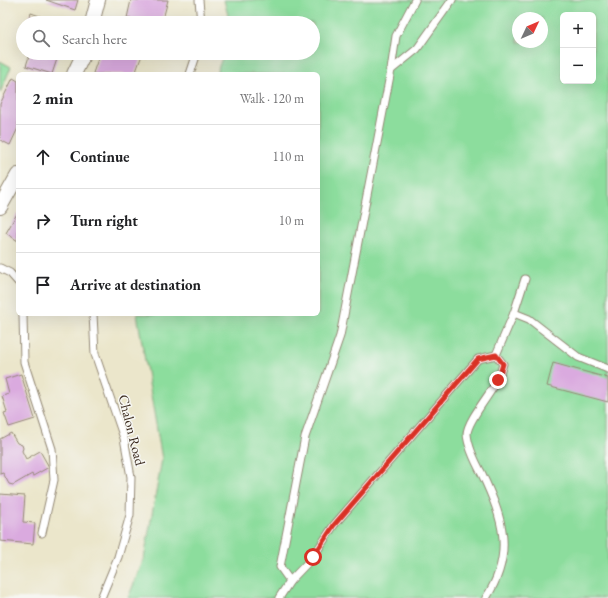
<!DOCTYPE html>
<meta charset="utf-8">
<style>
body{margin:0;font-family:"EB Garamond",serif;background:#f6f6f6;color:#202124}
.controls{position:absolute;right:12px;top:12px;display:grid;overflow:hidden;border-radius:6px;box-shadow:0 4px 16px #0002}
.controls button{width:36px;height:36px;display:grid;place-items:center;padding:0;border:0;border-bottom:1px solid #e0e0e0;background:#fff;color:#202124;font:20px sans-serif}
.compass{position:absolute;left:512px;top:12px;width:36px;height:36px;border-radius:50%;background:#fff;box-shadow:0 4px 16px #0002;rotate:46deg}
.stop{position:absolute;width:12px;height:12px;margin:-9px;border:3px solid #d93025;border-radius:50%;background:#fff}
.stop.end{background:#d93025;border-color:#fff;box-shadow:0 1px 4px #0008}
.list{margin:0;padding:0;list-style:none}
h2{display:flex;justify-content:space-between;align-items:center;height:52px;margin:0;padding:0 16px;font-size:17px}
h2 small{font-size:13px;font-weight:400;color:#757577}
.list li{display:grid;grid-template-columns:26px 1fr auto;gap:12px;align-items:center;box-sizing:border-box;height:64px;padding:0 16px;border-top:1px solid #e0e0e0}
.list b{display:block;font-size:15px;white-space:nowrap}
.list em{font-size:13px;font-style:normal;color:#757577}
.icon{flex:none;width:22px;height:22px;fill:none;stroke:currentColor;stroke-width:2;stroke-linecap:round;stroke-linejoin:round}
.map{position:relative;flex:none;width:608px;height:598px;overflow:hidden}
.search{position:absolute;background:#fff;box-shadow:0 4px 16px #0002;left:16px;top:16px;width:304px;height:44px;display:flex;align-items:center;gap:10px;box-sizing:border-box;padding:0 14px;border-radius:22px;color:#757577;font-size:15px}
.panel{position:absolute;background:#fff;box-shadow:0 4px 16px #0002;left:16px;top:72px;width:304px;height:244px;border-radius:6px}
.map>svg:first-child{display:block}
</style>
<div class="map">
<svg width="608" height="598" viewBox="0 0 608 598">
<rect width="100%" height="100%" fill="#f6f6f2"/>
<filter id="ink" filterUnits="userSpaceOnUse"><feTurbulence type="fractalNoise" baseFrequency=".025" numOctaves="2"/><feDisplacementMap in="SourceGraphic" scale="8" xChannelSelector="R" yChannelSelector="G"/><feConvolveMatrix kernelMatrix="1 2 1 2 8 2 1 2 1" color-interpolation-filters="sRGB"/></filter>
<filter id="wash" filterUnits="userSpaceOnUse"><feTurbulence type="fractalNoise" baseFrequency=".012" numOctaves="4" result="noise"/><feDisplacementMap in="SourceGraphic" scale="16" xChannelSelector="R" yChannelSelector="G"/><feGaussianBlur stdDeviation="0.9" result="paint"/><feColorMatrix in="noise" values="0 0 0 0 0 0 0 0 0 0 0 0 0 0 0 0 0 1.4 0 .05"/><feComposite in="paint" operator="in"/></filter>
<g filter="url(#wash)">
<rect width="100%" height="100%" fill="#ebe6cb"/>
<g fill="#8cdd9d" stroke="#64845e" fill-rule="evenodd">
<path d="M224,0H608V598H128L144,559L162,459L137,314H318V74H216L224,53H313V23H230ZM563,15H593V81H563ZM518,18H542V42H518Z"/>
<path d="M0,61L11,67L0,93Z"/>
</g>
<g id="blocks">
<g fill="#daaadf">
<path d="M46,0H78L75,10Z"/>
<path d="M131,0H168L162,23H147L127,18Z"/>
<path d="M31,13L59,23H28Z"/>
<path d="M30,53H63L62,57L58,56L52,74L26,66Z"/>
<path d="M102,53H148L146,57L142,55L135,74H94L93,73L99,56H101Z"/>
<path d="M13,78L18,81V128L10,145L0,140V104Z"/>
<path d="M18,212V241L6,233Z"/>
<path d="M553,363L608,378V402L547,386Z"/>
<path d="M21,374L35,419L9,427L4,413L7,412L2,396L9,394L5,379Z"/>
<path d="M11,433L17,443L22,445L23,448L22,451L26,459L40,451L49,467L33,476L32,474L13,485L9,484L3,473L0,474V439Z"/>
<path d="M0,494L25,496L23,522L35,523L33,544L0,541Z"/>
</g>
</g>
</g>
<g filter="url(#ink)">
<use href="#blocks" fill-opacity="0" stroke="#938874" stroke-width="1"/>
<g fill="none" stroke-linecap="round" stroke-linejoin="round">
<defs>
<g id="service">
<path d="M199,0L201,23"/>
<path d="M391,70L417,49L452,0"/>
<path d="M190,74L197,53"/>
<path d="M0,268L10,273L18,282"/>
<path d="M514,313L529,319L578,357L608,369"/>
<path d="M23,314L24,362L52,449L54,480L42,533"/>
<path d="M93,314L95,354L124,438L131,477L130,515L118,557L101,598"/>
<path d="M496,355L514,313L525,279"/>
<path d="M290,581L313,557L334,525L478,359L496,355L503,364C501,370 500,376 497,381C491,393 467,421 467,434C468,447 476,463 482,474C503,519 515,553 486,598"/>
<path d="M279,598L290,581L280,567L305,437L340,336L391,70L396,36L415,0"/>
</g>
<g id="minor">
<path d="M92,23L98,0"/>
<path d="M74,74L84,53"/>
<path d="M0,207L18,175"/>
</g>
</defs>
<use href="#service" stroke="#938874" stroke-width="9"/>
<use href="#minor" stroke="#938874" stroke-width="16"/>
<use href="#service" stroke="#fff" stroke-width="7"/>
<use href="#minor" stroke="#fff" stroke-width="14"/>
</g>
</g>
<g fill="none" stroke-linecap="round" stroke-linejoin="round" filter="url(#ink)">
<path stroke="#d93025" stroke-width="5" d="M313,557L334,525L478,359L496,355L503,364L498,380"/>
</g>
<g text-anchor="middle" stroke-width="3" stroke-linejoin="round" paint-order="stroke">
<g font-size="14" fill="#3b2a1e" stroke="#f6f6f2">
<text transform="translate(132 430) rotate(76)" y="5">Chalon Road</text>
</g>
</g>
</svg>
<div class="controls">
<button>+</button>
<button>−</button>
</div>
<svg class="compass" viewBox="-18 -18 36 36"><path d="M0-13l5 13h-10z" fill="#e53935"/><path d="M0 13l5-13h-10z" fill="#757577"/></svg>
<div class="stop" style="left:313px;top:557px"></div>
<div class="stop end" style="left:498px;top:380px"></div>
<div class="search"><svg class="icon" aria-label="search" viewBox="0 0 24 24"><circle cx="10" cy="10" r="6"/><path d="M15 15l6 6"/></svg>Search here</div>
<section class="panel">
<h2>2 min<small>Walk · 120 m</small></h2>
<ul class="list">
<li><svg class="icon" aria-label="ahead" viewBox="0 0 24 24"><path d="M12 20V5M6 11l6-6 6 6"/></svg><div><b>Continue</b></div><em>110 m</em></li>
<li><svg class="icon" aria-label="right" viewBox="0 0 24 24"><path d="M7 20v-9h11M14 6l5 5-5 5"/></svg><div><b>Turn right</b></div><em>10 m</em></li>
<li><svg class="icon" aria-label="arrive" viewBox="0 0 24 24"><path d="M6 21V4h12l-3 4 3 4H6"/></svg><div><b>Arrive at destination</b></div></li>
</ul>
</section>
</div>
